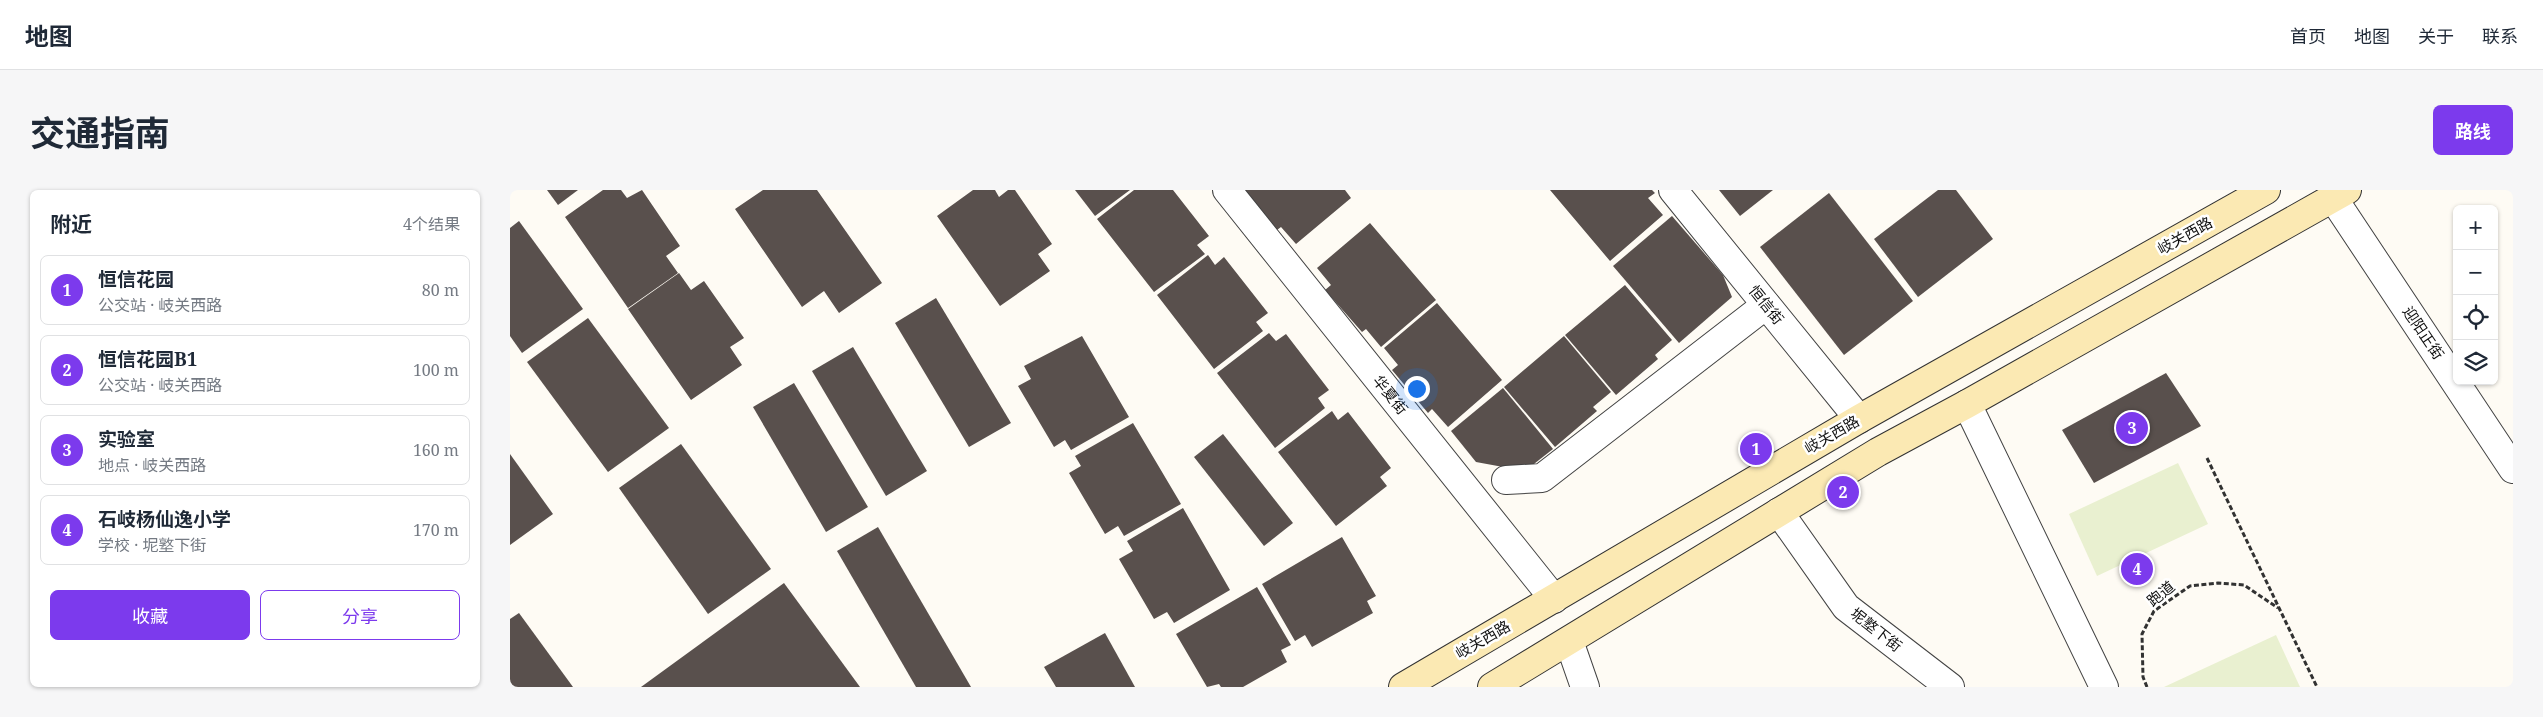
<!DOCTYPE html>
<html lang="zh">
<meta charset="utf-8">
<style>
body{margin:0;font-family:"Noto Serif","Noto Sans SC",serif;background:#f6f6f7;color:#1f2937}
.controls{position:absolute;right:15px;top:15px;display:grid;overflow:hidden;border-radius:8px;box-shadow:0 1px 4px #0004}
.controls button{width:45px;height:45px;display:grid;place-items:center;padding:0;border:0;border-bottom:1px solid #e0e1e3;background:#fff;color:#1f2937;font:25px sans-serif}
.you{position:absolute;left:906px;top:198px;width:18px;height:18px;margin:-12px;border:4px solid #fff;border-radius:50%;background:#1a73e8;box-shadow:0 0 0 8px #1a73e833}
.badge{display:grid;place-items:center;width:32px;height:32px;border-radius:50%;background:#7c3aed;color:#fff;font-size:16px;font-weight:700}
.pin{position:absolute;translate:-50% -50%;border:2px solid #fff;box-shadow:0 1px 5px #0006}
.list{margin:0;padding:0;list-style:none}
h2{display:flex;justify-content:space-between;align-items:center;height:65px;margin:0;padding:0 20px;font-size:21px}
h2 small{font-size:16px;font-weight:400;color:#747a83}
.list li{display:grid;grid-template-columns:32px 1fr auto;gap:15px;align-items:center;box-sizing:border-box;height:70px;margin:0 10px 10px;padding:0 10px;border:1px solid #e0e1e3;border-radius:8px}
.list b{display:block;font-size:19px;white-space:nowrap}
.list p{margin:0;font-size:16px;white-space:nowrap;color:#747a83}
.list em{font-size:16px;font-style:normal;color:#747a83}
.actions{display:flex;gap:10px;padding:15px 20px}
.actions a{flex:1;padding:11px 0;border:1px solid #7c3aed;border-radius:8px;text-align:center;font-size:18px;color:#7c3aed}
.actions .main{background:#7c3aed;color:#fff}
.icon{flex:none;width:28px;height:28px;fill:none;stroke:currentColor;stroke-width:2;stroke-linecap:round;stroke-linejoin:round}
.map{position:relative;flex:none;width:2003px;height:497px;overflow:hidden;border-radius:8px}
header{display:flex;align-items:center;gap:30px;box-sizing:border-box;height:70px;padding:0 25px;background:#fff;border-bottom:1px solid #e0e1e3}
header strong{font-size:24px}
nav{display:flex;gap:28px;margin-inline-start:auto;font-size:18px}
.intro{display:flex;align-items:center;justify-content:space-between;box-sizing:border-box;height:120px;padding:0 30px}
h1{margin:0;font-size:35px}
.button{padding:12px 22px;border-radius:8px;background:#7c3aed;color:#fff;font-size:18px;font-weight:700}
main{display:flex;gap:30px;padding:0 30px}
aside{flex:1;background:#fff;border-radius:8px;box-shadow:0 1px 4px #0004}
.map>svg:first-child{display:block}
</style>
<header>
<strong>地图</strong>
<nav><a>首页</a><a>地图</a><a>关于</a><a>联系</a></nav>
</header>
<div class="intro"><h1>交通指南</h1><a class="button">路线</a></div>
<main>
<aside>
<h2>附近<small>4个结果</small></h2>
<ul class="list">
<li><span class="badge">1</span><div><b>恒信花园</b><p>公交站 · 岐关西路</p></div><em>80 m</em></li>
<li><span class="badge">2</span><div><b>恒信花园B1</b><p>公交站 · 岐关西路</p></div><em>100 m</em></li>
<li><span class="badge">3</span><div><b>实验室</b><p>地点 · 岐关西路</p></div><em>160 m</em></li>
<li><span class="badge">4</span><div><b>石岐杨仙逸小学</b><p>学校 · 坭墪下街</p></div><em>170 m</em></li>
</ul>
<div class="actions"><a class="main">收藏</a><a>分享</a></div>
</aside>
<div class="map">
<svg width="2003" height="497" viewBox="0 0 2003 497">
<rect width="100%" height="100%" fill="#fefbf4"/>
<g fill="#e9f0d0">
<path d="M1668,273L1698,334L1587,386L1559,324Z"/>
<path d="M1766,445L1790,497H1654Z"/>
</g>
<g fill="#59504d">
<path d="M37,0H68L48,15Z"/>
<path d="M93,0H111L117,8L132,0L170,56L156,66L168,83L118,118L55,27Z"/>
<path d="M253,0H307L372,93L329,123L314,101L292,117L225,19Z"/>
<path d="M463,0H485L489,7L498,0H505L542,54L528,64L540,81L490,116L427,26Z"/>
<path d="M565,0H620L585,26Z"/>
<path d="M624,0H663L699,46L687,55L695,64L644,102L587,29Z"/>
<path d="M733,0H835L841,8L786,54L771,37L767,40Z"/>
<path d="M1040,0H1142L1145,3L1138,8L1153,25L1100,71Z"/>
<path d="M1209,0H1263L1230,26Z"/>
<path d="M1428,0H1446L1483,49L1408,107L1364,49Z"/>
<path d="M1319,3L1403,111L1334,165L1250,57Z"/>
<path d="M1162,26L1213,85L1222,107L1169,153L1103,76Z"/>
<path d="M9,31L73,119L12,163L0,146V38Z"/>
<path d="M860,33L926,110L871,157L856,139L852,142L815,100L821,95L807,78Z"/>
<path d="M698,65L705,75L714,67L758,123L746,132L753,141L704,179L647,105Z"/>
<path d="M169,83L181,100L194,91L234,148L220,157L232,175L181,210L118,119Z"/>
<path d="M1115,95L1162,150L1145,165L1148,169L1106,205L1055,145Z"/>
<path d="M426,108L501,233L459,257L385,133Z"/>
<path d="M927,113L992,190L938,237L922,219L918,223L882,180L888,175L874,158Z"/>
<path d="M78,128L159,238L98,282L17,172Z"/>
<path d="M759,143L766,151L776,144L819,200L808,208L815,218L765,258L707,183Z"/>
<path d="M572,146L619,227L561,260L555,250L544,257L508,196L521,189L514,176Z"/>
<path d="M1054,146L1101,202L1083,217L1087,221L1045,257L994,197Z"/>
<path d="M343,157L417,281L376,306L302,181Z"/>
<path d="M1656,183L1691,236L1584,293L1552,240Z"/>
<path d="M284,193L358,317L316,342L243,217Z"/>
<path d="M993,198L1043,259L1015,281L966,272L941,241Z"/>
<path d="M822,221L828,230L838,222L881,278L870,287L877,296L826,336L768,262Z"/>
<path d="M623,233L671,314L614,346L608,336L595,344L559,283L571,276L565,266Z"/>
<path d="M713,244L783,333L754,356L684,267Z"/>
<path d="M171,254L261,379L198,424L109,298Z"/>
<path d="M0,264L43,324L0,355Z"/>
<path d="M673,318L720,400L664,433L657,422L644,429L609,369L623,361L617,351Z"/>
<path d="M368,337L461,497H406L327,361Z"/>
<path d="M832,347L866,406L857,411L863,423L802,457L795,445L785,451L752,394Z"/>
<path d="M274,393L350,497H131Z"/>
<path d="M747,397L781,455L771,460L777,472L733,497H711L709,494L697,497L666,444Z"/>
<path d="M9,423L63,497H0V429Z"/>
<path d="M595,443L625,497H546L534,477Z"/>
</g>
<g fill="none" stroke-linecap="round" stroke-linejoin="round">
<defs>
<g id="minor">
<path d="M717,0L1044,409"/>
<path d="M1163,0L1349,229"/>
<path d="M1823,8L2003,279"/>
<path d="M1457,214L1594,497"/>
<path d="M996,290L1032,288L1256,115"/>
<path d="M1269,322L1336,417L1440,497"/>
<path d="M1059,451L1075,497"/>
</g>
<g id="secondary">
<path d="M893,497L1349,229L1756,0"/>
<path d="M982,497L1368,262L1457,214L1837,0"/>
</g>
</defs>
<use href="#minor" stroke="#434343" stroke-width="30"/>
<use href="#secondary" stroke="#323232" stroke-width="30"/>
<g stroke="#323232" stroke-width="3" stroke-dasharray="5 2.5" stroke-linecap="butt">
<path d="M1697,268L1807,497"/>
<path d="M1637,497L1633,487L1632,444L1644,421L1680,396L1708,393L1734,395L1768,418"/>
</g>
<use href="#minor" stroke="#fff" stroke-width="28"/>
<use href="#secondary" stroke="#fbe9b3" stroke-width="28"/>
</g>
<g text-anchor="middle" stroke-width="5" stroke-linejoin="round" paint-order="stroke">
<g font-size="15" fill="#101010" stroke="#fff">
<text transform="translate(1675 46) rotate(-29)" y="5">岐关西路</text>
<text transform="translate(1256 115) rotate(51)" y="5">恒信街</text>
<text transform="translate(1913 143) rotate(56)" y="5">迎阳正街</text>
<text transform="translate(880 205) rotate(51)" y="5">华夏街</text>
<text transform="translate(1322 245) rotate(-30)" y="5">岐关西路</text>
<text transform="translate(1651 404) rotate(-39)" y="5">跑道</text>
<text transform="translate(1366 440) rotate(38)" y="5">坭墪下街</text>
<text transform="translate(973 450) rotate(-30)" y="5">岐关西路</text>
</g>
</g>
</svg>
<div class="controls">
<button>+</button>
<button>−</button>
<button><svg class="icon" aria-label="locate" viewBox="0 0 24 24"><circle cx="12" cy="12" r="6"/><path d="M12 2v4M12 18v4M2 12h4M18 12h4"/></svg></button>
<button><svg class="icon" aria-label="layers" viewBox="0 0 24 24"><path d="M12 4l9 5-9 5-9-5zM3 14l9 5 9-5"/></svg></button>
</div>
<div class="you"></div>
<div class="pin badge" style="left:1246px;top:259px">1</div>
<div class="pin badge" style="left:1333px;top:302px">2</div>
<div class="pin badge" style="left:1622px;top:238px">3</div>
<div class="pin badge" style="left:1627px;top:379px">4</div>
</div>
</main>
